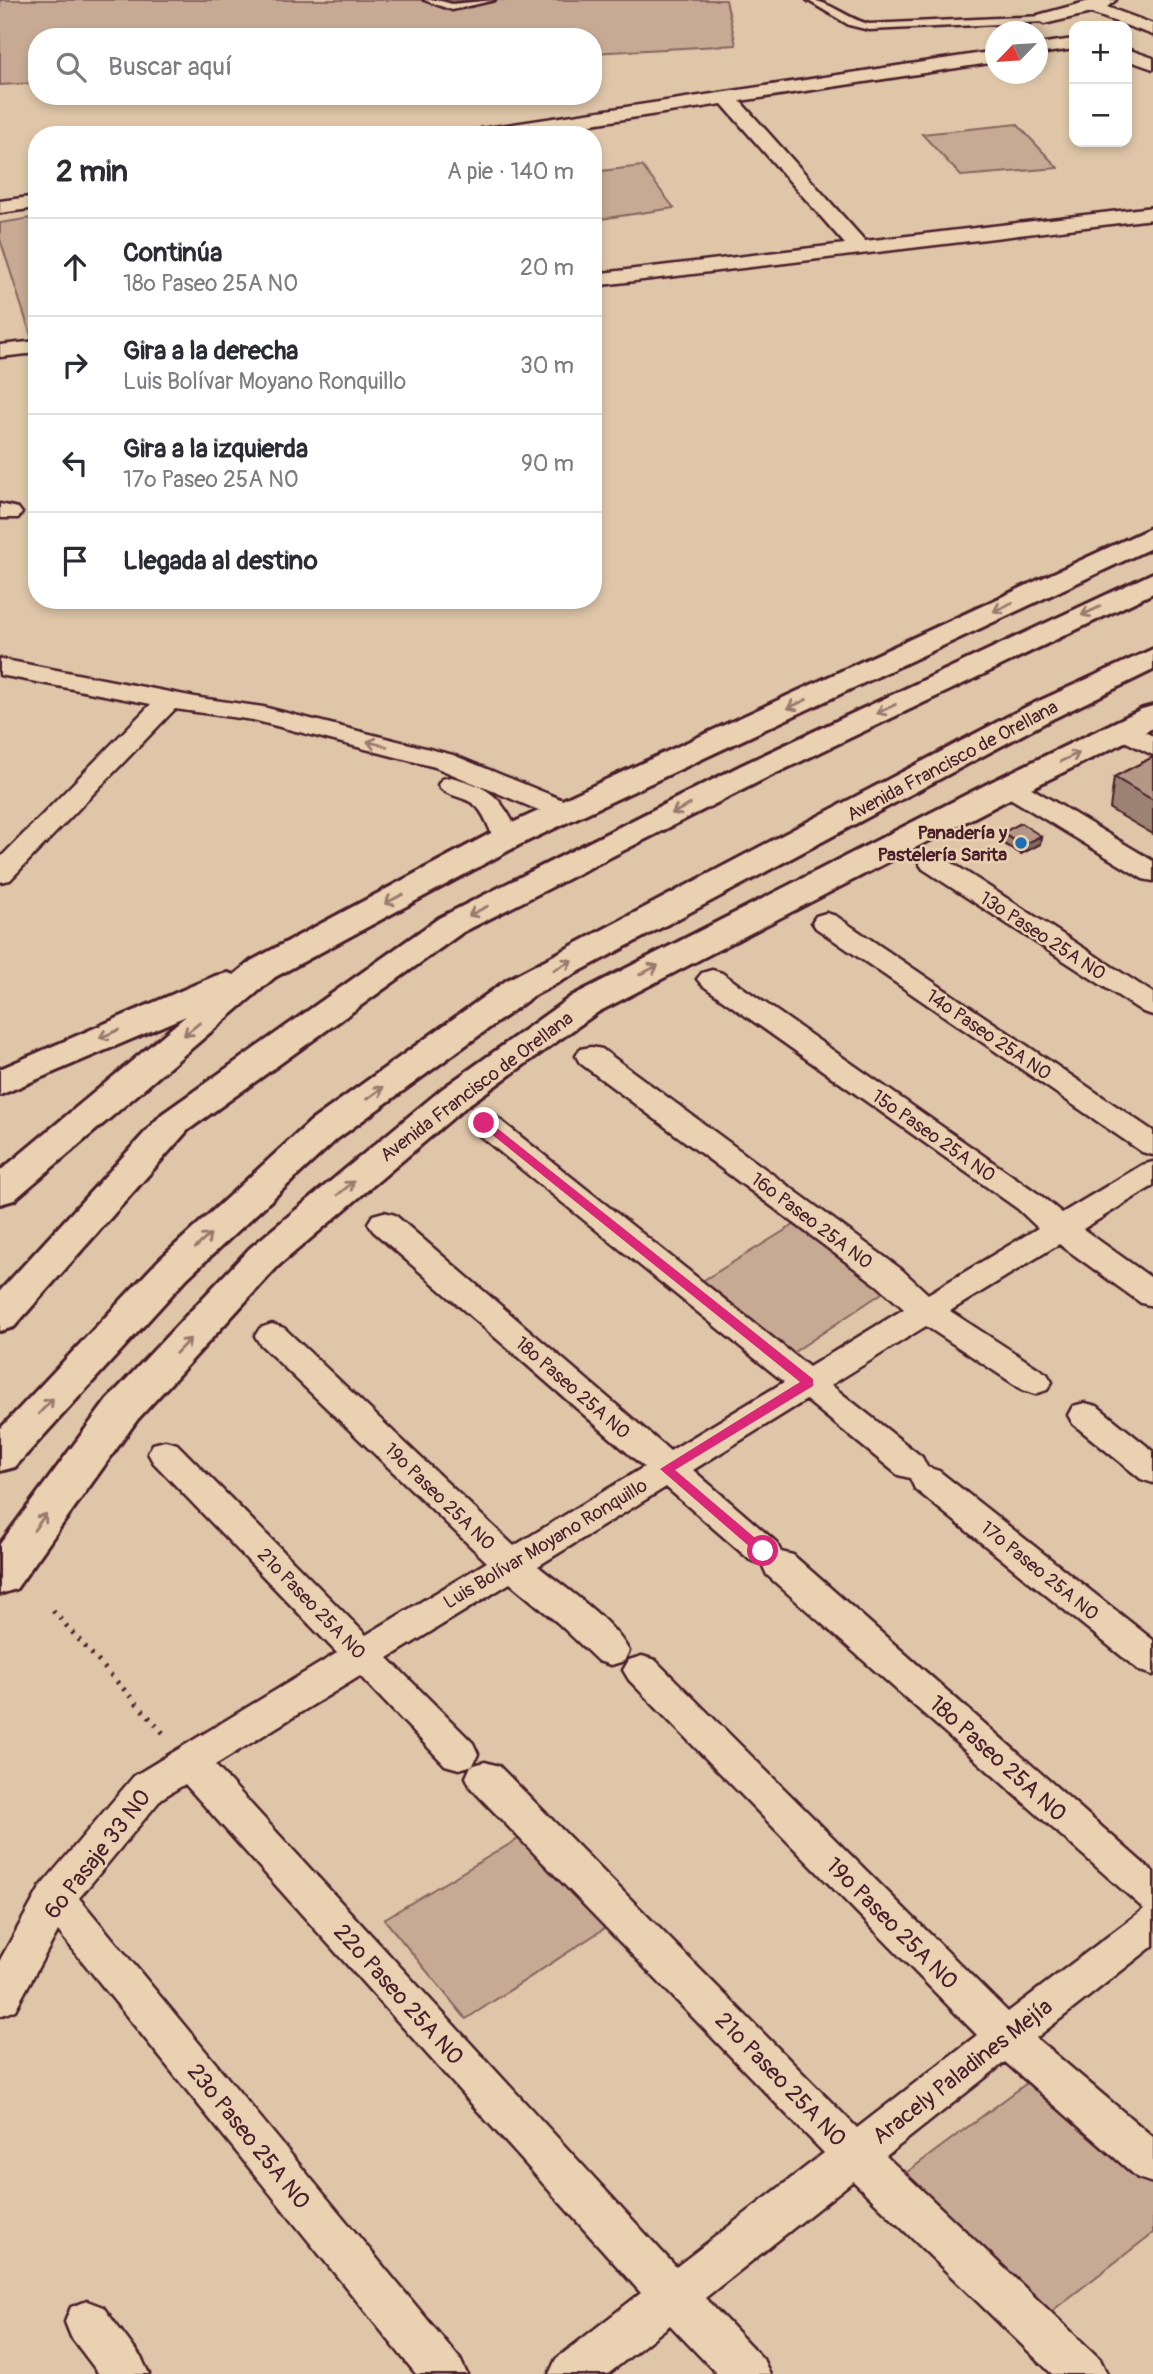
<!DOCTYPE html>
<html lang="es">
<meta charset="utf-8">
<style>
body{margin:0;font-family:Pangolin,sans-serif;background:#f2f2f3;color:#2b2b33}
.controls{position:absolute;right:21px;top:21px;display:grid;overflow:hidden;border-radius:14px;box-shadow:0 4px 10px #0003}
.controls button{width:63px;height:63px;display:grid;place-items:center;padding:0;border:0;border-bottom:2px solid #e1e1e2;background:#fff;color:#2b2b33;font:35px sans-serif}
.compass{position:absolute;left:985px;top:21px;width:63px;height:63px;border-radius:50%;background:#fff;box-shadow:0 4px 10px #0003;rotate:245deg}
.stop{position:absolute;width:21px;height:21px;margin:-16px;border:5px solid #db2777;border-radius:50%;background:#fff}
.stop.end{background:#db2777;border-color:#fff;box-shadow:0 2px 7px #0008}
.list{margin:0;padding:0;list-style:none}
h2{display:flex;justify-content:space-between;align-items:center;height:91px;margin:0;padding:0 28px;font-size:30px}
h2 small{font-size:23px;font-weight:400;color:#7c7c81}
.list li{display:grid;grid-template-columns:46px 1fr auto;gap:21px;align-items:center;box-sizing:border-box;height:98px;padding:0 28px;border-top:2px solid #e1e1e2}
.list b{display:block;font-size:26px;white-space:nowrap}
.list p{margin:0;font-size:23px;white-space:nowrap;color:#7c7c81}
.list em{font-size:23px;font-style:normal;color:#7c7c81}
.icon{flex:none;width:38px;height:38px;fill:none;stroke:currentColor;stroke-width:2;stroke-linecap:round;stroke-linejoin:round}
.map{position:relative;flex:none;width:1153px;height:2374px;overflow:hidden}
.search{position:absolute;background:#fff;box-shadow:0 4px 10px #0003;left:28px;top:28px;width:574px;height:77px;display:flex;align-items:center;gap:18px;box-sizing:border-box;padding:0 24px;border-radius:28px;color:#7c7c81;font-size:26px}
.panel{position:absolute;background:#fff;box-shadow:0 4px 10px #0003;left:28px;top:126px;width:574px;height:483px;border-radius:28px}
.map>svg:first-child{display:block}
</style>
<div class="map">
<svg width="1153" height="2374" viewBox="0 0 1153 2374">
<rect width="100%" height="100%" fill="#dfc6a9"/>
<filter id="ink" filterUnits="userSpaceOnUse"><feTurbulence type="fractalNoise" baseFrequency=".0143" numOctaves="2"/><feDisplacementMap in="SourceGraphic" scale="14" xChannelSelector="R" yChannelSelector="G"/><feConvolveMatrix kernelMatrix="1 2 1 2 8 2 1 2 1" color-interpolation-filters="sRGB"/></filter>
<g filter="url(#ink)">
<g fill="#c7aa94" stroke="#886460" stroke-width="2">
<path d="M0,0H726L736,45L593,53V37H37V83L0,85Z"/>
<path d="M1017,124L1058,168L961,176L922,134Z"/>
<path d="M642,166L674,208L593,220V172Z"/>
<path d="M37,217V342H33L0,239V223Z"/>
<path d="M797,1223L888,1289L791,1354L699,1283Z"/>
<path d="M525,1835L605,1928L466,2019L384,1919Z"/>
<path d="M1035,2077L1153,2184V2233L1048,2314L903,2175Z"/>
</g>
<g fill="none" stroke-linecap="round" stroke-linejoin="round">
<defs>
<g id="lane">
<path d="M424,0H437L452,4L495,0L452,10Z"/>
<path d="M807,0C829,0 847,19 869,24L1044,16L1048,19L1044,22L869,30L849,25Z"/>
</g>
<g id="street">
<path d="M1093,0H1116L1107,7L1153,24V35L1091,13L1044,24L1035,19L1038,15Z"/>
<path d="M1074,39V49L1038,54V44Z"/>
<path d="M1127,49L1153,58V69L1127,60Z"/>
<path d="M996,51V62L740,101L865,241L1153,207V219L593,286V274L845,244L722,104L520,135H472L481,129Z"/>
<path d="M37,196V208L0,213V201Z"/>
<path d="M37,341V353L0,357V345Z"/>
<path d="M0,504L18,508L22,513L18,518H0Z"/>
<path d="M0,659L200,698L263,707L453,755L575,805L579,811L575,817L565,819L555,817L435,767L253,720L175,709L10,880L0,882V858L151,704L0,675Z"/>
<path d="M1125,723L1153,736V755L1116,737L1112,731L1116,725Z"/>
<path d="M451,777C494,788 502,799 521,838L517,844L507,846L497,844C490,833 487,818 478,808C467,795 446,798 438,785L442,779Z"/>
<path d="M1009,778L1018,780L1153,861V881L1143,879L1000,792L996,786L1000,780Z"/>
<path d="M933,855L943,857L1153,993V1015L1143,1012L923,869L919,863L923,857Z"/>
<path d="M826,913L836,916L1153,1131V1155L1142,1152L816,928L812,922L816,916Z"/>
<path d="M712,970L722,973L1040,1195L1062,1213L1142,1165L1153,1162V1186L1083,1229L1153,1279V1306L1141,1303L1059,1244L950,1311L1047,1374L1052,1382L1047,1390L1035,1394L1023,1390L926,1326L831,1385L922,1457L927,1467L939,1471L1153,1640V1675L1140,1671L915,1489L910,1478L898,1475L806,1400L693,1470L776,1542L781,1552L793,1555L1153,1872V1946L1036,2038L1153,2137V2183L1138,2178L1005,2062L886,2156L1100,2359L1107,2374H1052L853,2181L705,2298L763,2359L770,2374H717L670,2325L608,2374H549L556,2359L641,2293L185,1784L162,1798L79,1898L460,2359L467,2374H416L58,1931L15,2010L0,2016V1960L41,1886L134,1776L337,1653L153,1462L148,1453L153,1444L165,1441L177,1444L366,1635L487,1562L260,1344L255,1336L260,1328L272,1324L284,1328L514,1546L644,1467L373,1231L368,1223L373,1215L384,1212L395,1215L670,1451L784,1382L473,1130L469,1123L473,1116L484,1113L495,1116L809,1367L904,1309L877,1285L580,1063L576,1056L580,1049L591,1047L602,1049L901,1269L928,1294L1038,1228L1018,1209L702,985L697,979L702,973ZM666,1487L750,1560L762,1564L767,1575L1144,1909L1008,2012L655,1660L642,1656L629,1660L623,1670L629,1680L977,2035L857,2128L499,1766L485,1762L471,1766L466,1777L471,1788L824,2153L676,2267L215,1765L360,1676L445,1765L459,1769L473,1765L478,1754L473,1743L388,1658L510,1583L558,1623L598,1661L611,1665L624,1661L629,1651C612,1619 566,1589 538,1566Z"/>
<path d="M1085,1403L1097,1406L1153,1451V1483L1141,1479L1073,1424L1068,1415L1073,1406Z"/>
<path d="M87,2301L103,2307L142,2359L149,2374H99L71,2337L65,2322L71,2307Z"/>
</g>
<g id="primary">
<path d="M1153,527V547L519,845L275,977L14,1200L0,1204V1171L186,1016L0,1095V1069L215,976L228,973L234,975L251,961L495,831Z"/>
<path d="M1153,706V728L1021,793L598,1012L468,1105L278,1266L137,1420L16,1589L0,1594V1544L107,1400L250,1248L442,1089L572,996L997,779L1142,709Z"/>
</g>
<g id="highway">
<path d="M1153,573V593L764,779L463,932L188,1130L14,1327L0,1331V1291L162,1114L439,918L742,765Z"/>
<path d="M1153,649V670L1048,721L533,996L337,1139L187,1278L15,1467L0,1471V1429L159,1260L311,1121L507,980L1026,707Z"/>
</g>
</defs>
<use href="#lane" stroke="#4a1f2b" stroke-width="5"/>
<use href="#street" stroke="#4a1f2b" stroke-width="5"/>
<use href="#primary" stroke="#4a1f2b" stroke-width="6"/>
<use href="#highway" stroke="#4a1f2b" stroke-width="6"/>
<path stroke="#4a1f2b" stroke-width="5" stroke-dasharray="2.5 7" stroke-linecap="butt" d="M53,1611L165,1735"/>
<use href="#lane" fill="#e9d1b1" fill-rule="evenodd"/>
<use href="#street" fill="#e9d1b1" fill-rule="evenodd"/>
<use href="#primary" fill="#e9d1b1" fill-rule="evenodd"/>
<use href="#highway" fill="#e9d1b1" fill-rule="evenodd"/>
</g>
<g fill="#9c8272" stroke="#4a1f2b" stroke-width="2">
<path d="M1153,757V834L1110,809L1114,777Z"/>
<path d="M1002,833L1041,836L1040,844L1021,854L1001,842Z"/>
</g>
<path fill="#7f6a5d" stroke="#4a1f2b" stroke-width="2" d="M1041,836L1040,844L1021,854L1022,845Z"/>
<g fill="#b59785" stroke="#4a1f2b" stroke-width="2">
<path d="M1153,757V800L1114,777Z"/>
<path d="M1021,823L1041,836L1022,845L1002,833Z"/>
</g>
<defs><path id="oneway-shaft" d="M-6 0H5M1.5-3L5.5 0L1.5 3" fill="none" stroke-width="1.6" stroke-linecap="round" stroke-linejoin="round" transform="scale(1.75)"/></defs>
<g stroke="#9a786e">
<use href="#oneway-shaft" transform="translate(1003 607) rotate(155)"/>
<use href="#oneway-shaft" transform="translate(1091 611) rotate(155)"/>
<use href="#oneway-shaft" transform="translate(797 704) rotate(155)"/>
<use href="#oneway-shaft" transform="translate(886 709) rotate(155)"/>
<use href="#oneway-shaft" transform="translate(377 744) rotate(-165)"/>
<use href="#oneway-shaft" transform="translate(1070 757) rotate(-25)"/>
<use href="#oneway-shaft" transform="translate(681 809) rotate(153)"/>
<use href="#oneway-shaft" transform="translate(394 899) rotate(152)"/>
<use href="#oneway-shaft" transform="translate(478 911) rotate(153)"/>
<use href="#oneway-shaft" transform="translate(563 965) rotate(-28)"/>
<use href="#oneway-shaft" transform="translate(649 970) rotate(-27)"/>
<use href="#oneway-shaft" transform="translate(192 1029) rotate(141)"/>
<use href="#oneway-shaft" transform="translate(109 1034) rotate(157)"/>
<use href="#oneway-shaft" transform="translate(375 1093) rotate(-36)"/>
<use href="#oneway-shaft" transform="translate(346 1188) rotate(-40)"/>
<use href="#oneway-shaft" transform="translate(203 1241) rotate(-42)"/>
<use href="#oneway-shaft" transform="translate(183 1346) rotate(-46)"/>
<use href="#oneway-shaft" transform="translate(46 1406) rotate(-47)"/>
<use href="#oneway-shaft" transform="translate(40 1522) rotate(-54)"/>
</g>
</g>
<path fill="#db2777" d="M480,1120H487L813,1379V1386L675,1470L767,1548V1554H758L660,1469L800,1382L480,1125Z"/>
<circle fill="#1f6fb2" stroke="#e9d1b1" stroke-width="2.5" cx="1021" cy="843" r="7"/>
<g text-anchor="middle" stroke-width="5" stroke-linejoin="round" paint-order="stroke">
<g font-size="19" fill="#4a1f2b" stroke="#e9d1b1">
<text transform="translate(952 760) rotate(-28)" y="7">Avenida Francisco de Orellana</text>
<text transform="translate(1043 935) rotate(33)" y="7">13º Paseo 25A NO</text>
<text transform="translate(989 1034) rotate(34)" y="7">14º Paseo 25A NO</text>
<text transform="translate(476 1086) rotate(-37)" y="7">Avenida Francisco de Orellana</text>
<text transform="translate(934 1135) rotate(35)" y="7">15º Paseo 25A NO</text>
<text transform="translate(812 1220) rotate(37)" y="7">16º Paseo 25A NO</text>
<text transform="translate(573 1387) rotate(41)" y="7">18º Paseo 25A NO</text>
<text transform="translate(440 1496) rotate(44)" y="7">19º Paseo 25A NO</text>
<text transform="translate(545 1543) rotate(-31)" y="7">Luis Bolívar Moyano Ronquillo</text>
<text transform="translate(1040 1570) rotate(39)" y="7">17º Paseo 25A NO</text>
<text transform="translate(312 1603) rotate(46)" y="7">21º Paseo 25A NO</text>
</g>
<g font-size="19" font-weight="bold" fill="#4a1f2b" stroke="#e9d1b1" text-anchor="end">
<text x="1007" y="839">Panadería y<tspan x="1007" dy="22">Pastelería Sarita</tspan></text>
</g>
<g font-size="23" fill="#4a1f2b" stroke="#e9d1b1">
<text transform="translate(998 1758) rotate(42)" y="8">18º Paseo 25A NO</text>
<text transform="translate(97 1854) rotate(-52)" y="8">6º Pasaje 33 NO</text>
<text transform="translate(892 1923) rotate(45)" y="8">19º Paseo 25A NO</text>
<text transform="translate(399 1994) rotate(48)" y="8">22º Paseo 25A NO</text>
<text transform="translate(962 2071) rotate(-38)" y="8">Aracely Paladines Mejía</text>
<text transform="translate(781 2079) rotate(46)" y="8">21º Paseo 25A NO</text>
<text transform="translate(249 2136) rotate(51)" y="8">23º Paseo 25A NO</text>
</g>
</g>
</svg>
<div class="controls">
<button>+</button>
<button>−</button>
</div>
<svg class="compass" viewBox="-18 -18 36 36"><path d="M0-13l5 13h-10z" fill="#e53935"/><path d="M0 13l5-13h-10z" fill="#7c7c81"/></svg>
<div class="stop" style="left:763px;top:1551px"></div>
<div class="stop end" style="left:484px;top:1123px"></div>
<div class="search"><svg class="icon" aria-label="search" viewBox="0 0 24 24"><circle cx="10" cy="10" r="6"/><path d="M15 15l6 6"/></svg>Buscar aquí</div>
<section class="panel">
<h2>2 min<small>A pie · 140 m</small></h2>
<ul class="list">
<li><svg class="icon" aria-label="ahead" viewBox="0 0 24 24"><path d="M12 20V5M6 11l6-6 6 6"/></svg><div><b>Continúa</b><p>18º Paseo 25A NO</p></div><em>20 m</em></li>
<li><svg class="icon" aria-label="right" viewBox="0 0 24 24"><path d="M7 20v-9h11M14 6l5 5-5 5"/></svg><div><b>Gira a la derecha</b><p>Luis Bolívar Moyano Ronquillo</p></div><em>30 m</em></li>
<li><svg class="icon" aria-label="left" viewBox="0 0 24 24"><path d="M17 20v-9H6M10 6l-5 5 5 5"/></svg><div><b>Gira a la izquierda</b><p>17º Paseo 25A NO</p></div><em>90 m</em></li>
<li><svg class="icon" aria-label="arrive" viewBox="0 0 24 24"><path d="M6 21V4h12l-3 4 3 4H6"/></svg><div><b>Llegada al destino</b></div></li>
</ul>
</section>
</div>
